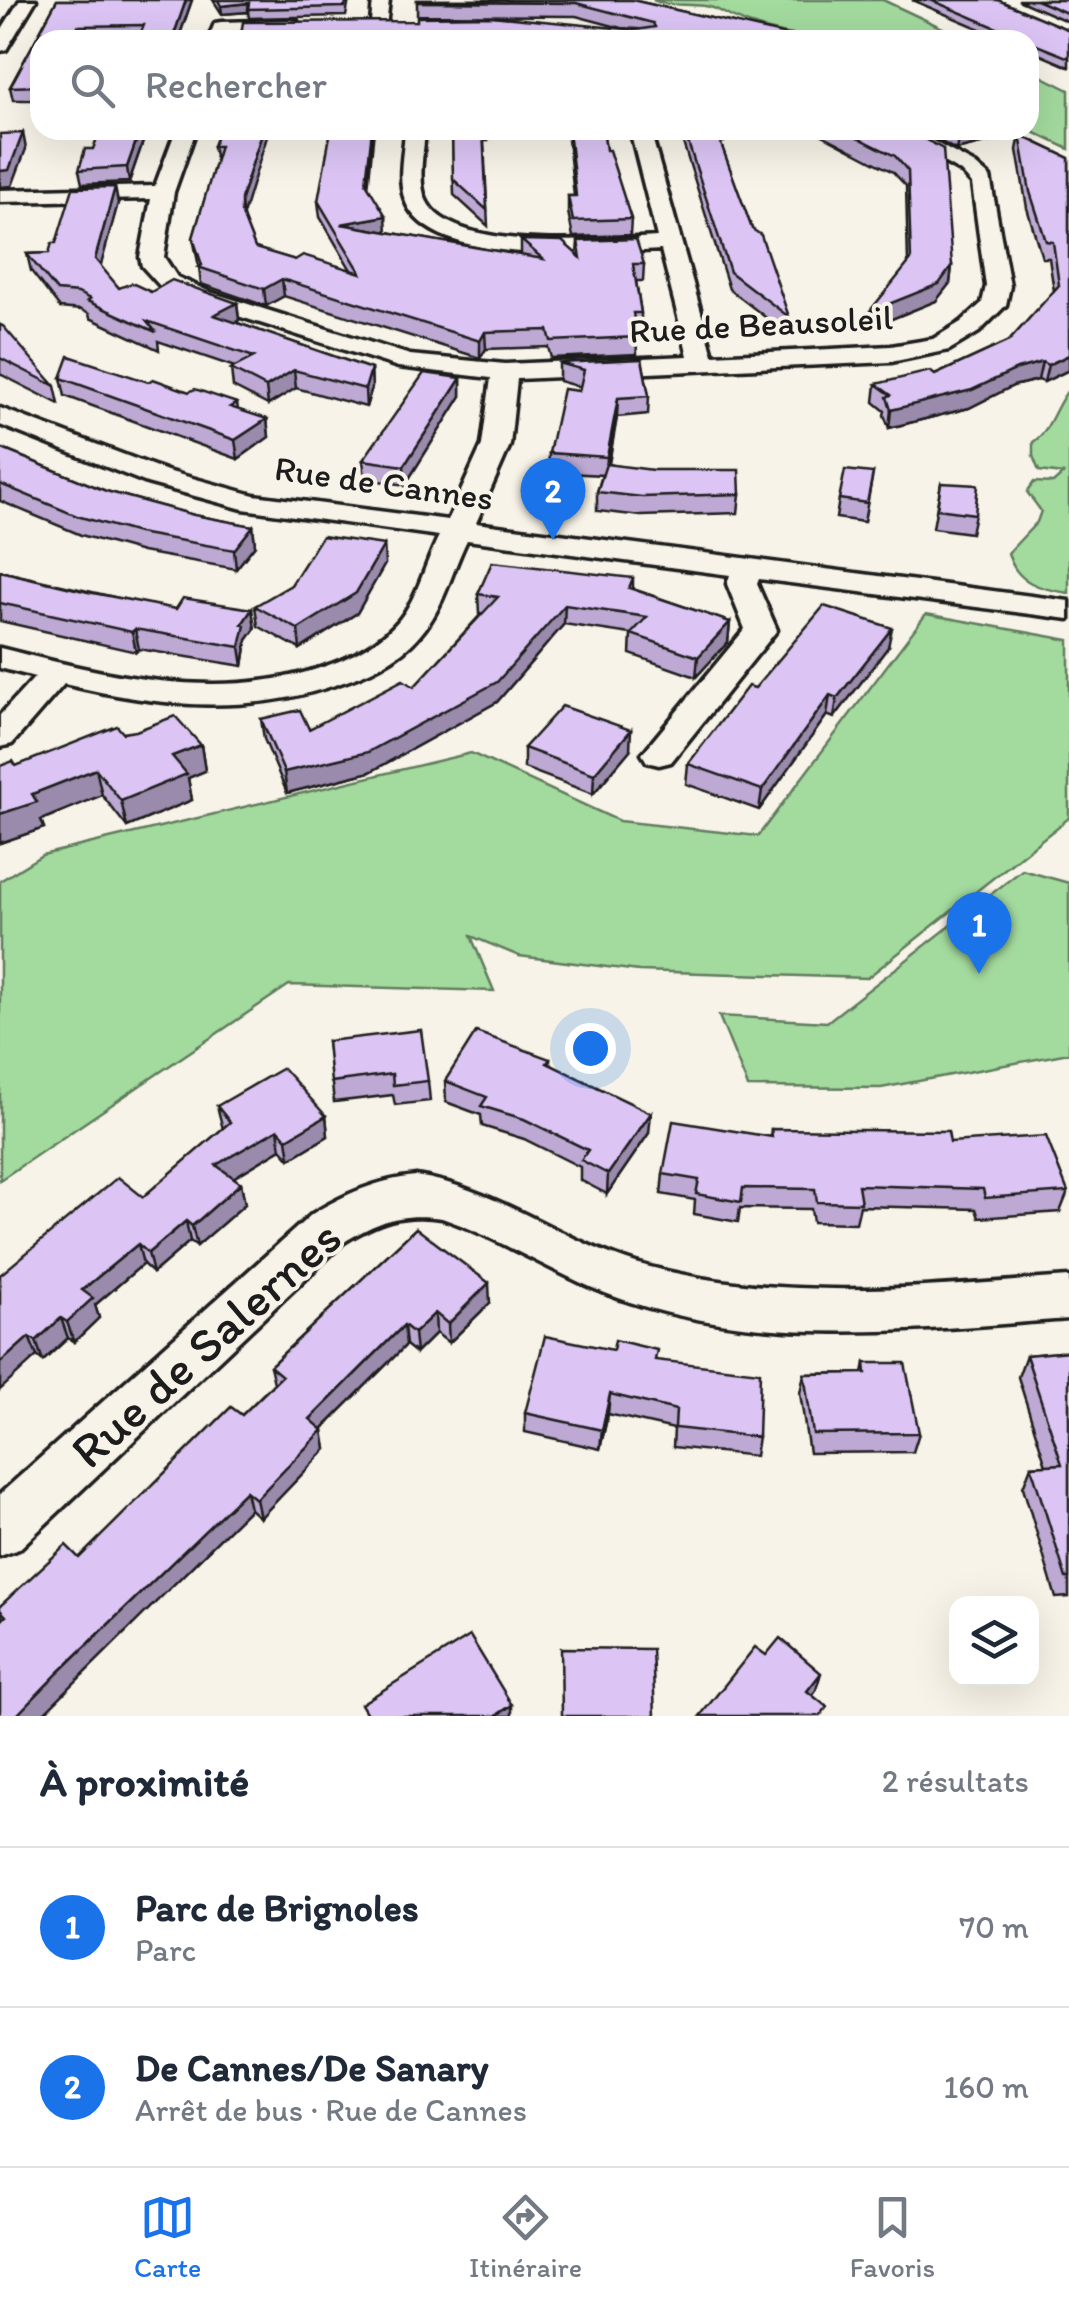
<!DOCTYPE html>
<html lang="fr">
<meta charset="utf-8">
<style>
body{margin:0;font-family:Itim,sans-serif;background:#f2f2f3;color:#1f2937}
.controls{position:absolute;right:30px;bottom:30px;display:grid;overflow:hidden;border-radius:20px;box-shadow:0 10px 40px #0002}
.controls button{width:90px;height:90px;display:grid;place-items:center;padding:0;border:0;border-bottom:2px solid #e0e1e3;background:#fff;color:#1f2937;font:50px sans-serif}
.you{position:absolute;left:590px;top:1048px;width:35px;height:35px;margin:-25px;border:8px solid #fff;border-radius:50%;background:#1a73e8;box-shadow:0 0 0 15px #1a73e833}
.badge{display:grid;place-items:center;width:65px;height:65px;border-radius:50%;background:#1a73e8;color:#fff;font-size:32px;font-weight:700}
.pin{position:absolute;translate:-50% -82px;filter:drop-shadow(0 2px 5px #0008)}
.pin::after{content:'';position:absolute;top:52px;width:35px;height:30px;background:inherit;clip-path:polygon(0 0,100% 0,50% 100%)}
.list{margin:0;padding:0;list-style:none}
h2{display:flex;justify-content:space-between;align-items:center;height:130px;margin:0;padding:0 40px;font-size:42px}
h2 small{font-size:32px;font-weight:400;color:#747a83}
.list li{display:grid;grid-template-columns:65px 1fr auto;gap:30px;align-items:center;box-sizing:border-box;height:160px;padding:0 40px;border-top:2px solid #e0e1e3}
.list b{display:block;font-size:38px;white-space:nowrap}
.list p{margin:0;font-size:32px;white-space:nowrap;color:#747a83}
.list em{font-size:32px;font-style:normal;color:#747a83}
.icon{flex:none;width:55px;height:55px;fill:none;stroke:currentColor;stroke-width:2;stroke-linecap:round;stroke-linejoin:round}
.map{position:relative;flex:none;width:1069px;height:1716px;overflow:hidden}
.search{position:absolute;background:#fff;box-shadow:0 10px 40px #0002;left:30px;right:30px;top:30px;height:110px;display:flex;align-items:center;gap:25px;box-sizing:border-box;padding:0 35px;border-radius:30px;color:#747a83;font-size:38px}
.sheet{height:450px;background:#fff}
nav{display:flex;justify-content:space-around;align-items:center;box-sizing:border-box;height:140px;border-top:2px solid #e0e1e3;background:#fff;font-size:28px;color:#747a83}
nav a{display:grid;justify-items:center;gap:5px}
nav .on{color:#1a73e8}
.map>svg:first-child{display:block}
</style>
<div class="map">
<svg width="1069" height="1716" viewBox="0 0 1069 1716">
<rect width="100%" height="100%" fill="#f7f3e8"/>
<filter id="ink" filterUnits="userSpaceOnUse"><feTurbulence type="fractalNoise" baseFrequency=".01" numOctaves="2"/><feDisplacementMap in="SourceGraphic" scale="20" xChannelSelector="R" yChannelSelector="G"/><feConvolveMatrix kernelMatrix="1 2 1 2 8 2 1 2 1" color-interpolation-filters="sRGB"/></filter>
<g filter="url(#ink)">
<g fill="#a3da9e" stroke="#607b5d" stroke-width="2.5">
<path d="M653,0H883L968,40C890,40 785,49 720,11C700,0 672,9 653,0Z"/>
<path d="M1029,70L1069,90V149L1029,130Z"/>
<path d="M1069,389V593C1040,589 1016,583 1008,553L1037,522L1041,511L1027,492L1034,482L1053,483L1063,474L1039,471L1033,456V442C1050,432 1055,405 1069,389Z"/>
<path d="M926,614L1069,640V818L867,978L639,971L519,956L471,936L494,991L289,985L0,1180V881L42,855L471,753L619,821L758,836Z"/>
<path d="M1022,870L1069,883V1053L881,1088L748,1087L719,1016L827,1022Z"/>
</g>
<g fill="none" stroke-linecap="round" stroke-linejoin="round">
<defs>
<g id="minor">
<path d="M20,0H36L6,50L0,51V32Z"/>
<path d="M373,0H389L386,27L371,23Z"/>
<path d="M291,20L297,21V29L228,32L226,40H208L215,23L221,22Z"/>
<path d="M176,130H196L174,192L164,257L177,277L210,292L410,355L505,364L688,356L661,250C603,253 429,269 405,200C397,178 404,152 405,130H425C424,151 417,180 426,200C451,255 607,239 657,237L630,130H650L713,355L891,346L933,339L961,322L982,303L986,286L972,184L961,172L887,130H912L975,164L990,177L1010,286L1006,305L979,332L949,350L891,362L517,379L510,445L476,523L1069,601V619L759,579L757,584L777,630L671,762L659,765L647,762L642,754L745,629L727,584L730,575L467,540C451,572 444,608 420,635C398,661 366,675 335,685C245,716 155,706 64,684L12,744L0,747V715L35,677L0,668V648C107,675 215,703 323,667C351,658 381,642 400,619C419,595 425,563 439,536L243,509L147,483L0,425V408L167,471L254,495L448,520L482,445L491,378L398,367L194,302L161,287L142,266L140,257L151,199L0,202V190L155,186Z"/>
<path d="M416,1176C496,1188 560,1240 636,1263C775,1304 927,1287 1069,1277V1319C925,1329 770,1348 630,1302C562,1280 506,1240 442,1218C401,1212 378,1221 344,1242L19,1549L0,1556V1494L312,1214C345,1194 377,1180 416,1176Z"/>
</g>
</defs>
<use href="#minor" stroke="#1c1c1c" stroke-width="7"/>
<use href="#minor" fill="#f7f3e8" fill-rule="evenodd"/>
</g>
<g fill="#bda9d3" stroke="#1c1c1c" stroke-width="2.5">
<path d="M57,0H192L178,40H138L139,38L40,40V100H13L10,87Z"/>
<path d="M213,0H349L346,16L249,18L248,12L222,14Z"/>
<path d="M417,0H632L808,40L621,28L576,16L417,15Z"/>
<path d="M912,0H998L1069,30V67L1029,50V40H1006Z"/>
<path d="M1018,0H1069V22Z"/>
<path d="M147,130L129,182L82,184L79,170L93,149Z"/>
<path d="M219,130L243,218L255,248L295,260L351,270L320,217L318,201L368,187L387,232L521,256V240L577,255L578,241L644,264L643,281H636L641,313V330H636L637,354L551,358L548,347L486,349L480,358L284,296L266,306L201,284L199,267L193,238L216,161L213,146Z"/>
<path d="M452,130H489L488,141H484L488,226L454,195Z"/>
<path d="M567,130H603L606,150L631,219L630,235L573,237L568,212V196H574Z"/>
<path d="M679,130H725L724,142H720L752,229L789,317L787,334L729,289Z"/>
<path d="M813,130H908L952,266L950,283L936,301L867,329L908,264L906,186L893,172Z"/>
<path d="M920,130H999L997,140L956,150Z"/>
<path d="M1020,135L1069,158V370L1044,382L1038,380L1013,386L969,408L889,428L884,415L885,411L874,402L876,384L935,375L1009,341L1054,291L1049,258H1042L1027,208L1017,150Z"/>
<path d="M118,203L100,266L119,288L237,303L239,320L235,322L371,369L372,387L366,407L296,388L268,405L233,387L231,369L235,367L158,341L159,350L90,318L89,314L81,310L60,308L31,271L27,254L49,253L56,243Z"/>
<path d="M0,325L55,386L59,404L0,374Z"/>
<path d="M642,359L649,396L648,414L617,417L609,464L740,494L738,513L641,516L597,511V492L602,475L548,472L549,453L580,387L559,381V363Z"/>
<path d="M61,378L148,382L237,403L238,410L267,419L269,437L238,459L65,396Z"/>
<path d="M461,378V396L405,485L365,479L363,460Z"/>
<path d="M0,448L106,491L194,515L253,526L255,545L236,569L142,552L81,535L0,501Z"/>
<path d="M873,473L864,522L836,518L839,499Z"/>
<path d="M941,483L975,514L971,533L933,528Z"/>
<path d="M384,545L385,564L357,613L300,649L258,626L255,606Z"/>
<path d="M0,571L255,629L247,640L243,666L139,649L136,652L0,621Z"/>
<path d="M633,578V589L730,622L728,642L696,677L630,654L631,634L564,624L497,702L370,772L287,793L264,739L261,719L309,729L414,687L481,614H479L478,594Z"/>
<path d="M888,647L834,718L827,715L759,810L686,784L688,764L755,688Z"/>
<path d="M123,733L201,745L205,771L188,778L192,800L127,827L102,795L41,820L44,828L0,843V766H16Z"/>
<path d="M524,748L630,750L593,794L524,768Z"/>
<path d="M327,1041L428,1081L430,1101L395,1105L393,1095L334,1102Z"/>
<path d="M550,1059V1064L649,1133L607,1194L580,1180V1167L524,1139L482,1126L481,1115L446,1102L445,1081Z"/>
<path d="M217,1106L326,1116L328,1136L290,1159L281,1149L233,1178L241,1183L245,1204L197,1246L190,1241L153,1273L143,1264L95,1305L99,1318L74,1342L68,1338L43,1361L37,1356L0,1275L143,1197L223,1129Z"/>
<path d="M771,1129L950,1142L1068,1192L1060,1212L979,1218L976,1209L860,1206L856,1223L813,1222L811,1209L740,1208L738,1222L694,1214L695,1200L661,1194L663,1174L770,1137Z"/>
<path d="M416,1228L490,1303L449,1343L436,1333L416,1353L406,1345L322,1429L326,1449L260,1518L250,1509L66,1690L3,1618L0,1612V1606L79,1558L242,1415L274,1383L270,1366Z"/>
<path d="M1069,1351V1597L1056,1598L1023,1487L1031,1466L1046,1465L1018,1377L1026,1355Z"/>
<path d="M656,1360L758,1437L755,1456L673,1447L674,1429L608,1414L600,1449L525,1432V1413Z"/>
<path d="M865,1363L919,1433L913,1452L809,1453L800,1393L804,1374L863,1373Z"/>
</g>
<g fill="#9a8aac" stroke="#1c1c1c" stroke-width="2.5">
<path d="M186,0H192L178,40H172Z"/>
<path d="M249,3L248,12L222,14L221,6Z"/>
<path d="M78,26L80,40H71Z"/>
<path d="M140,130H147L129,182L127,167Z"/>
<path d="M263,130H269L243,215V228L241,199Z"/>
<path d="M372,130H374L367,198L366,183Z"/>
<path d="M979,130H999L997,140L956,150L959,135Z"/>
<path d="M23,133L26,149L12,186L0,187V171Z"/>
<path d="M115,187L118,203L98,276L95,259Z"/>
<path d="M386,216L387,232L341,224Z"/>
<path d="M952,266L950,283L936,301L867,329L869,312Z"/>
<path d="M282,279L284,296L266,306L264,289Z"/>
<path d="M237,303L239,320L216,333L214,315Z"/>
<path d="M485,332L486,349L480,358V341Z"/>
<path d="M1069,355V370L1044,382L1048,365Z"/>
<path d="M1042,362L1038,380L1013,386L969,408L889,428L891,410L1017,369Z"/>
<path d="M371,369L372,387L366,407L365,389Z"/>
<path d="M294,370L296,388L268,405L266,387Z"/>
<path d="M461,378V396L405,485L404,466Z"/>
<path d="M618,398L617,417L606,475L607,457Z"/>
<path d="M267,419L269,437L238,459L235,440Z"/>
<path d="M253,526L255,545L236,569L234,550Z"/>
<path d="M384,545L385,564L357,613L300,649L298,629Z"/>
<path d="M565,605L564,624L497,702L370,772L287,793L284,772Z"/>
<path d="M252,609L255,629L247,640L243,666L240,647L242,624Z"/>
<path d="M730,622L728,642L696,677L698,657Z"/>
<path d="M892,628L888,647L834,718L837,698Z"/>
<path d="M135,629L139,649L136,652L132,632Z"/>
<path d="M830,695L827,715L759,810L762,790Z"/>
<path d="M631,730L630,750L593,794L594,774Z"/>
<path d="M201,745L205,771L188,778L192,800L127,827L121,801L172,756Z"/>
<path d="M96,769L102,795L41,820L44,828L0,843V814L32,794Z"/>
<path d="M651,1113L649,1133L607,1194L608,1174Z"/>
<path d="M326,1116L328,1136L290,1159L287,1139Z"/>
<path d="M278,1129L281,1149L221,1185L216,1165Z"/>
<path d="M241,1183L245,1204L197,1246L192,1226Z"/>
<path d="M186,1221L190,1241L153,1273L148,1253Z"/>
<path d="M138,1244L143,1264L95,1305L99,1318L74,1342L67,1322L82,1290Z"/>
<path d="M489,1283L490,1303L449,1343L448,1324Z"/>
<path d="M435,1313L436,1333L416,1353L414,1333Z"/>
<path d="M61,1318L68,1338L43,1361L36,1341Z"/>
<path d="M404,1325L406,1345L313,1438L310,1419Z"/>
<path d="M29,1337L37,1356L0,1390V1363Z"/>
<path d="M610,1394L608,1414L600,1449L602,1430Z"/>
<path d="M323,1430L326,1449L260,1518L256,1499Z"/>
<path d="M246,1491L250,1509L41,1716H16L58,1673Z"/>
<path d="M821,1673L816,1690L802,1708L807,1691Z"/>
<path d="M512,1705V1716H495Z"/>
</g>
<g fill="#dcc5f5" stroke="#1c1c1c" stroke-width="2.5">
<path d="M57,0H186L172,40H138L144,25L78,26L71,40H40V86L10,87Z"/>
<path d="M218,0H347L345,7L248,9L249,3L221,6Z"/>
<path d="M417,0H632L808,40H240L243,22L417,21V17L491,16L636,30L655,27L653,23L576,3L417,2Z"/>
<path d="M931,0H998L1069,30V58L1029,42V40H1025Z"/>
<path d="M1036,0H1069V14Z"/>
<path d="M100,130H140L127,167L79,170L85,149H93Z"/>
<path d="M219,130H263L241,199V212L255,248L295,260L303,255L361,273L318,201L331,130H372L366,183L386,216L341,224L543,259L521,240L562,241L581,258L578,241L636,239L644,264H633L641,313H633L637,337L551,341L548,330L485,332L480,341L282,279L264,289L198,267L202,265L193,238L220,146H213Z"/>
<path d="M452,130H483L487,210L453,179Z"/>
<path d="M569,130H603L606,150H609L631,219L573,221L568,196H576Z"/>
<path d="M684,130H716L752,229L761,235L789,317L730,272Z"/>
<path d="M843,130H908L943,149L952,266L939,284L869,312L911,260L908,171L895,156Z"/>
<path d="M950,130H979L959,135Z"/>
<path d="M23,133L9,170L0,171V134Z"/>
<path d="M1020,135L1069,158V355L1048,365L1042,362L1017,369L972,390L891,410L887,397L891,395L876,384L930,371L935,375L1009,341L1059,285L1053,242L1046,241L1030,192Z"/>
<path d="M115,187L95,259L119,288L132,283L151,292L172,280L237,303L214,315L371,369L365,389L294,370L266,387L231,369L254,357L147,321L156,332L87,301L90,299L78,293L57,291L27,254L49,253L52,243H56L73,188Z"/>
<path d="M0,325L3,326L55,386L0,358Z"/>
<path d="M69,356L148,382L153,379L189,392L195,389L237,403L230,407L267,419L235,440L61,378Z"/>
<path d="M642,359L649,396L618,398L607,457L549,453L563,389L579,391L584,370L559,363Z"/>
<path d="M424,373L461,378L404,466L363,460Z"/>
<path d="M0,448L106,491L194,515L253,526L234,550L138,533L77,516L0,484Z"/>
<path d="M606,464L653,470H739L740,494L642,497L597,492Z"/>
<path d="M845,470L873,473L867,503L839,499Z"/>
<path d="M941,483L978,485L975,514L937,509Z"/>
<path d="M322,536L384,545L356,593L298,629L255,606L291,585Z"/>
<path d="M492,562L633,578L629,588L730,622L698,657L631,634L647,617L565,605L497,682L368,752L284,772L261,719L300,710L309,729L403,680L414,687L498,597L478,594Z"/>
<path d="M0,571L88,592L176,609L183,598L252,609L242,624L245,625L240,647L135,629L132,632L0,603Z"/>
<path d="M824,606L892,628L837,698L830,695L762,790L688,764L748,686L755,688Z"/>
<path d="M562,706L631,730L594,774L524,748Z"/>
<path d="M175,716L201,745L172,756L187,774L121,801L96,769L32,794L37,802L0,814V766L13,761L16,766L117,726L123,733L136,731Z"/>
<path d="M421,1030L428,1081L393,1085L392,1074L331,1082L327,1041Z"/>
<path d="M476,1032L550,1059L547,1063L651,1113L608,1174L581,1160L588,1150L524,1119L481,1106L487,1097L445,1081Z"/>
<path d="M283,1068L326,1116L287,1139L278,1129L216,1165L241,1183L192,1226L186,1221L148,1253L138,1244L82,1290L93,1298L67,1322L61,1318L36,1341L29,1337L0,1363V1275L118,1177L143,1197L230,1122L217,1106Z"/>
<path d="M673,1121L772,1137L771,1129L948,1131L950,1142L1046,1136L1068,1192L985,1198L983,1189L858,1185L861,1203L817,1202L815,1189L743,1188L741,1202L696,1194L699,1180L663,1174Z"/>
<path d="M416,1228L489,1283L448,1324L435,1313L414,1333L404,1325L310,1419L323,1430L256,1499L246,1491L58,1673L16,1716H0V1622L6,1616L0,1610V1606L66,1545L79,1558L231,1407L242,1415L282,1376L270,1366Z"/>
<path d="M545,1336L613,1350L615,1340L657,1350L655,1360L760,1372L758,1437L675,1428L676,1410L610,1394L602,1430L525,1413Z"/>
<path d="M1069,1351V1578H1066L1031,1466L1062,1464L1026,1355Z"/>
<path d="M865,1363H905L919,1433L813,1434L804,1374L866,1373Z"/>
<path d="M470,1636L512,1705L495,1716H368L361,1704Z"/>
<path d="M780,1638L821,1673L807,1691L827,1707L820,1716H700L755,1647L766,1655Z"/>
<path d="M561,1648L652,1649L655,1716H562Z"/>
</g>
</g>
<g text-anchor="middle" stroke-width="8" stroke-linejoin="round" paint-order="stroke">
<g font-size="35" fill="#1c1c1c" stroke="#f7f3e8">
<text transform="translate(761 324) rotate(-3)" y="12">Rue de Beausoleil</text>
<text transform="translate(384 483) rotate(8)" y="12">Rue de Cannes</text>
</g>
<g font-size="50" fill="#1c1c1c" stroke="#f7f3e8">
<text transform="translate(205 1343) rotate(-42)" y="18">Rue de Salernes</text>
</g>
</g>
</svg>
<div class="controls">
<button><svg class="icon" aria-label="layers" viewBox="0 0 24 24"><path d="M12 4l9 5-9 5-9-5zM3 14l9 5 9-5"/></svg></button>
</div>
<div class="you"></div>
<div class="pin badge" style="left:979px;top:974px">1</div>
<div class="pin badge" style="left:553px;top:540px">2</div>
<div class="search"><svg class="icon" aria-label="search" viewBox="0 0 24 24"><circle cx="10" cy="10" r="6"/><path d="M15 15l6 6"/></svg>Rechercher</div>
</div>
<section class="sheet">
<h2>À proximité<small>2 résultats</small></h2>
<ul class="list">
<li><span class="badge">1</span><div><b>Parc de Brignoles</b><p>Parc</p></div><em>70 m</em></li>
<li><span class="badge">2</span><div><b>De Cannes/De Sanary</b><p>Arrêt de bus · Rue de Cannes</p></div><em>160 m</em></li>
</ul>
</section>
<nav>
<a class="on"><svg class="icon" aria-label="map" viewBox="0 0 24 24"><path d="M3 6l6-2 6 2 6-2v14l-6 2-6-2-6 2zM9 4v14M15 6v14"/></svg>Carte</a>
<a><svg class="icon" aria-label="directions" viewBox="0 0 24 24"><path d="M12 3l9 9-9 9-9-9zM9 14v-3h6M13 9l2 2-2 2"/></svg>Itinéraire</a>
<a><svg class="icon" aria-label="saved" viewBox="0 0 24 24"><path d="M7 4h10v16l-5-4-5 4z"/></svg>Favoris</a>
</nav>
